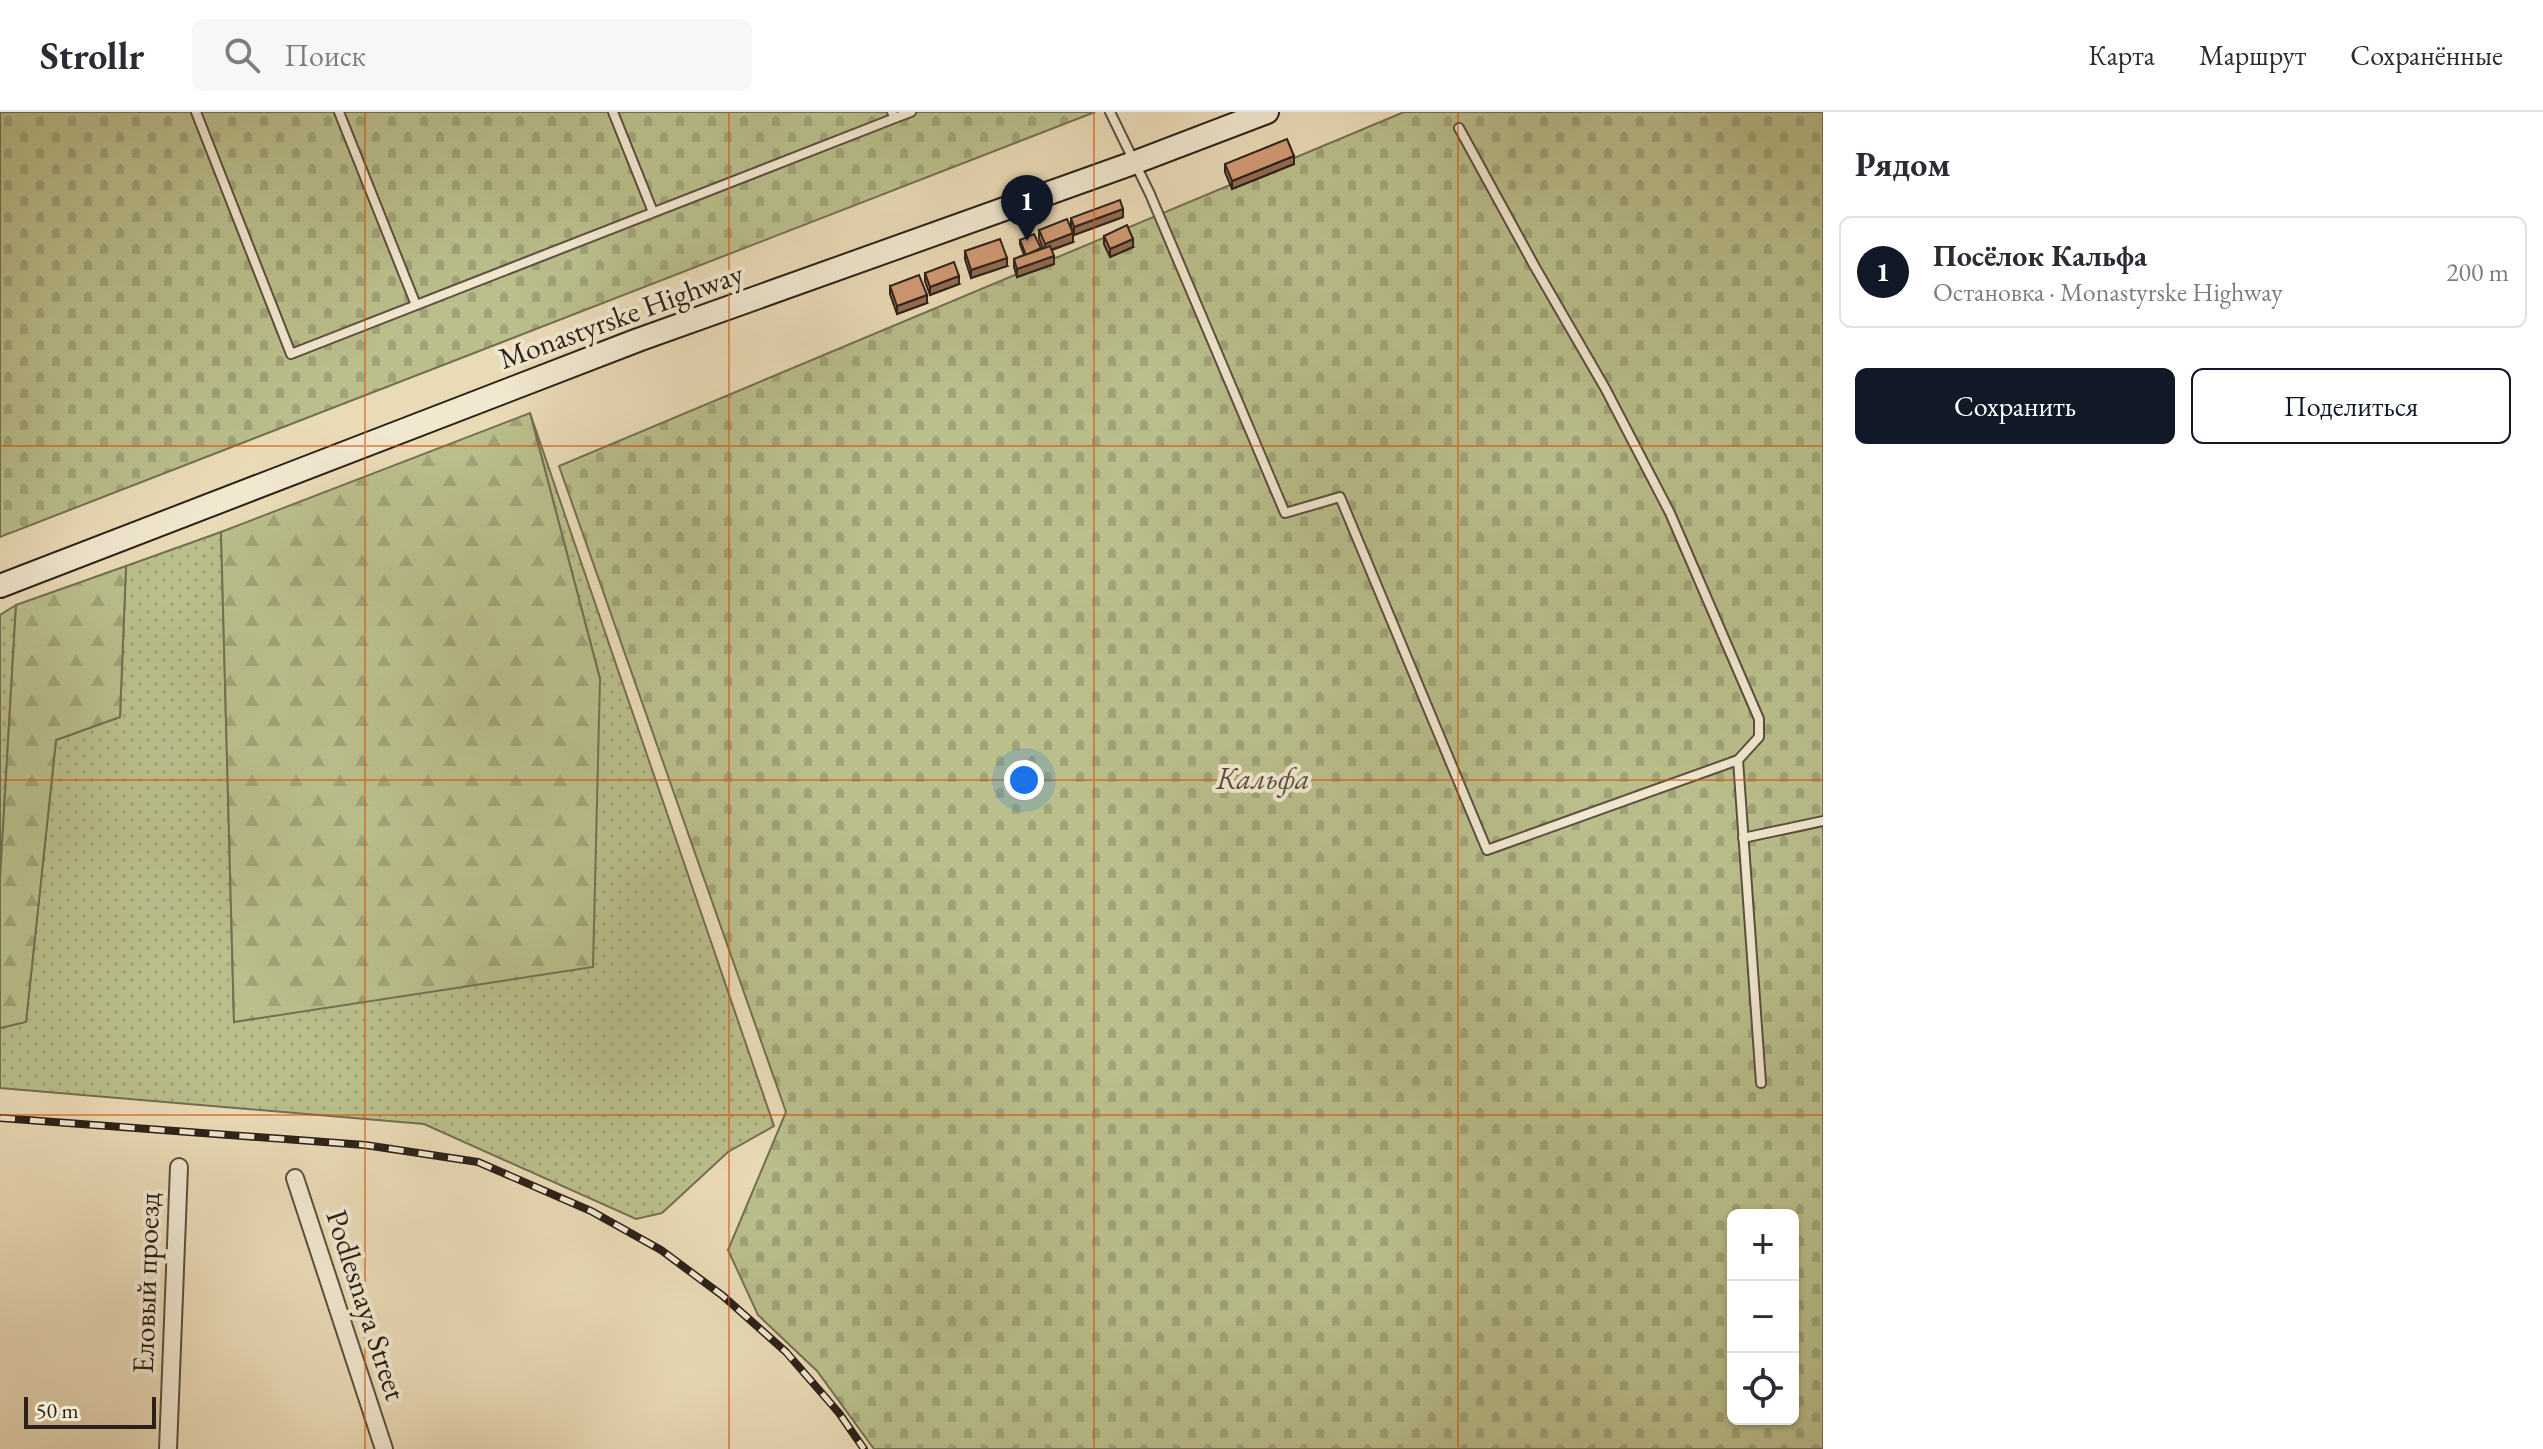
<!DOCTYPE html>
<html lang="ru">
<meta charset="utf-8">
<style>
body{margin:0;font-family:"EB Garamond",serif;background:#f7f7f7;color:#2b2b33}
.controls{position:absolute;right:24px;bottom:24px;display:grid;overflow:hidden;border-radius:12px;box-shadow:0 2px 6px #0004}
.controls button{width:72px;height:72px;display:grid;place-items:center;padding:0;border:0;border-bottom:2px solid #e1e1e2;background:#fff;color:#2b2b33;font:40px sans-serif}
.scale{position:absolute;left:24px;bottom:20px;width:132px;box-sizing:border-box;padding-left:8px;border:4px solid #2c2119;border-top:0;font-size:22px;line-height:28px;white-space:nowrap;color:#2c2119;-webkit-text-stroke:6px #f1e8d0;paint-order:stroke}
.you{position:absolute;left:1024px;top:668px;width:28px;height:28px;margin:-20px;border:6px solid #fff;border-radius:50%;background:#1a73e8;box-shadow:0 0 0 12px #1a73e833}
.badge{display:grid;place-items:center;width:52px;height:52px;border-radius:50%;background:#111827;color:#fff;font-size:26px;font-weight:700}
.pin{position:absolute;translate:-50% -66px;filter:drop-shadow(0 2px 4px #0008)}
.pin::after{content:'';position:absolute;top:42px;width:28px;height:24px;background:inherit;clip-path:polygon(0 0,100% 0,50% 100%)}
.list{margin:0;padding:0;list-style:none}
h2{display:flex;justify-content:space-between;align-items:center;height:104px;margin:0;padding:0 32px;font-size:34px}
h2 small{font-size:26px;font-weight:400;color:#7c7c81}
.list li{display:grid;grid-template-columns:52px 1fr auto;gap:24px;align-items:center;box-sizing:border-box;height:112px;margin:0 16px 16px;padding:0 16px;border:2px solid #e1e1e2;border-radius:12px}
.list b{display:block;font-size:30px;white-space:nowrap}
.list p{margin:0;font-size:26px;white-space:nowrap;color:#7c7c81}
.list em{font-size:26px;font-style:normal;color:#7c7c81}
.actions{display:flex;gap:16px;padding:24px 32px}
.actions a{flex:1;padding:18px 0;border:2px solid #111827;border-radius:12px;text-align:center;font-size:28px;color:#111827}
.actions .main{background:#111827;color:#fff}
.icon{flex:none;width:44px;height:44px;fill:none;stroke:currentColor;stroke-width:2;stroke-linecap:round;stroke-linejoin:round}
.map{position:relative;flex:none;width:1823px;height:1337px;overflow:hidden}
header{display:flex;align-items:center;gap:48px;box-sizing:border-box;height:112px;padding:0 40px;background:#fff;border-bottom:2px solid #e1e1e2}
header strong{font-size:38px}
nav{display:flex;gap:44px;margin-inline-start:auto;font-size:28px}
.search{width:560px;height:72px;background:#f7f7f7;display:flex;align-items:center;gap:20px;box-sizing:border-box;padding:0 28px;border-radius:12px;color:#7c7c81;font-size:30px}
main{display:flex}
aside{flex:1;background:#fff}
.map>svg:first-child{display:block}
</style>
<header>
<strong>Strollr</strong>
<div class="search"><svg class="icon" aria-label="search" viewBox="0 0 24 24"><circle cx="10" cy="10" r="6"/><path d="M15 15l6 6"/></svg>Поиск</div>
<nav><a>Карта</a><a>Маршрут</a><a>Сохранённые</a></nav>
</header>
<main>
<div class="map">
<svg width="1823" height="1337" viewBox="0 0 1823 1337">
<defs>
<pattern id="green-dots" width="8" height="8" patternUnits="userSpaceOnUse" patternTransform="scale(2)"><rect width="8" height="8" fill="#babf8c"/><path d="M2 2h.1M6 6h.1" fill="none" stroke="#a0a478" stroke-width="1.8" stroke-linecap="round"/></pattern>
<pattern id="forest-firs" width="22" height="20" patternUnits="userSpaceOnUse" patternTransform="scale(2)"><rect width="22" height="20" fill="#babf8c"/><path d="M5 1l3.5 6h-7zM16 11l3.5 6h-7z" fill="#a0a478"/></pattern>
<pattern id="cemetery-stones" width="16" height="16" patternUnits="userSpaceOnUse" patternTransform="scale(2)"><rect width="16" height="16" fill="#babf8c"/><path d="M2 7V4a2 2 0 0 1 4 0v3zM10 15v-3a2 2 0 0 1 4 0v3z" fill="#a0a478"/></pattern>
</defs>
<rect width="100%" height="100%" fill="#eadbb7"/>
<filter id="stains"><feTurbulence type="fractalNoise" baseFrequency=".0025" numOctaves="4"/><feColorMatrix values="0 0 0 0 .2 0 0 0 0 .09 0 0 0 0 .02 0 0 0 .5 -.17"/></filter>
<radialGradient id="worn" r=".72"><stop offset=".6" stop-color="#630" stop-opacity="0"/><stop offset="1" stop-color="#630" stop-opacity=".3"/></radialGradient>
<g fill="url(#green-dots)" stroke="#737052" stroke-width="2">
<path d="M530,301L774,1014L728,1040L662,1101L636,1107L424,1012L0,976V916L26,909L56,628L120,605L126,454L221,420L234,910L600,567Z"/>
<path d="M16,493L0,767V503Z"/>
</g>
<g fill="url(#forest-firs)" stroke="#737052" stroke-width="2">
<path d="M530,301L600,567L593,855L234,910L221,420Z"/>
<path d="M126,454L120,605L56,628L26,910L0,916V767L16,493Z"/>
</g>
<g fill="url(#cemetery-stones)" stroke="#737052" stroke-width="2" fill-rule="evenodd">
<path d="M0,0H1095L0,425Z"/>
<path d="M1404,0H1823V1337H874L817,1259L758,1203L728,1138L786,1000L559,354ZM1733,1103H1793V1307H1733Z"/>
</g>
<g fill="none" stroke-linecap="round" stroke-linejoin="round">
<defs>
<g id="service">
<path d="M196,0L291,242L895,6"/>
<path d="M339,0L416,193"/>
<path d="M613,0L653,100"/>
<path d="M892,0L895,6L911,0"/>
<path d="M1110,0L1150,82L1285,401L1340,385L1487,738L1738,648L1761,971"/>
<path d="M1459,16L1535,155L1605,276L1670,401L1759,607V625L1738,648"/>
<path d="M1743,726L1823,709"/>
</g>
<g id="minor">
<path d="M295,1066L384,1337"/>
<path d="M168,1337L179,1055"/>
</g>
<path id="secondary" d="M0,474L638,228L1136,50L1267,0"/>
</defs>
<use href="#service" stroke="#5c5040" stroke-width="12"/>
<use href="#minor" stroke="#5c5040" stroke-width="20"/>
<use href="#secondary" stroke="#2c2119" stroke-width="26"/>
<use href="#service" stroke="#f1e8d0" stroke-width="8"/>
<use href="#minor" stroke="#f1e8d0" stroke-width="16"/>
<use href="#secondary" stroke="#f1e8d0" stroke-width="22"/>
<defs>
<path id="rail" d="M0,1006L365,1033L478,1050L591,1099L661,1138L723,1184L786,1240L839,1301L864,1337"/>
</defs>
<use href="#rail" stroke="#2c2119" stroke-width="8"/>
<use href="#rail" stroke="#f1e8d0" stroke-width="5" stroke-dasharray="15" stroke-linecap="butt"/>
</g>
<g fill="#b48465" stroke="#2c2119" stroke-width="2">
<path d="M1225,52H1294L1232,77L1225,60Z"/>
<path d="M1123,105L1074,123L1071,114V106Z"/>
<path d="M1039,118L1073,130L1052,138L1054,152L1017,165L1014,155V147L1024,143L1020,132V128L1041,137L1043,136L1039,126Z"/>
<path d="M1104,124L1133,135L1110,145L1104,132Z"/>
<path d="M965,139L1007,154L971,166L965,147Z"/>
<path d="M925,161L959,172L930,183L925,169Z"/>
<path d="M890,174L927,191L897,202L890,182Z"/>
</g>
<g fill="#926b52" stroke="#2c2119" stroke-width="2">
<path d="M1294,44V52L1232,77V69Z"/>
<path d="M1123,97V105L1074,123V115Z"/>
<path d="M1073,121V130L1045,140V132Z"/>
<path d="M1133,127V135L1110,145V137Z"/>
<path d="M1054,144V152L1017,165V157Z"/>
<path d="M1007,146V154L971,166V158Z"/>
<path d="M959,164V172L930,183V175Z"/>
<path d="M927,183V191L897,202V194Z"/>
</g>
<g fill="#d19975" stroke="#2c2119" stroke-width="2">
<path d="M1287,27L1294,44L1232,69L1225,52Z"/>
<path d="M1120,88L1123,97L1074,115L1071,106Z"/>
<path d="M1067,107L1073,121L1045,132L1039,118Z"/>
<path d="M1127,113L1133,127L1110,137L1104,124Z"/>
<path d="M1034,122L1041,136L1026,143L1020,128Z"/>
<path d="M1000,127L1007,146L971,158L965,139Z"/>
<path d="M1050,134L1054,144L1017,157L1014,147Z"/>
<path d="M954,150L959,164L930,175L925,161Z"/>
<path d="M919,163L927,183L897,194L890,174Z"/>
</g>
<path fill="none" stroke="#d5530d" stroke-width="2" stroke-opacity="0.55" d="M365,0V1337M729,0V1337M1094,0V1337M1458,0V1337M0,334H1823M0,668H1823M0,1003H1823"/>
<g text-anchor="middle" stroke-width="8" stroke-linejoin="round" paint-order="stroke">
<g font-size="30" fill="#2c2119" stroke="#f1e8d0">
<text transform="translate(621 204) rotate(-20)" y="10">Monastyrske Highway</text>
<text transform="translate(146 1171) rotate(-88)" y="10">Еловый проезд</text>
<text transform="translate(366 1193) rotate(72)" y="10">Podlesnaya Street</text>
</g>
<g font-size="30" font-style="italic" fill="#57503c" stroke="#f1e8d0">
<text x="1263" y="677">Кальфа</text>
</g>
</g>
<rect width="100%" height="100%" filter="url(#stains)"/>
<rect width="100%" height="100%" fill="url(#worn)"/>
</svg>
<div class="controls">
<button>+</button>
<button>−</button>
<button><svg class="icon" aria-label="locate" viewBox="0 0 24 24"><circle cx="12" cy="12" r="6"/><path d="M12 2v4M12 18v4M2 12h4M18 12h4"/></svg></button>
</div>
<div class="scale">50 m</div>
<div class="you"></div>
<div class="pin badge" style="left:1027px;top:129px">1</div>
</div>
<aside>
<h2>Рядом<small></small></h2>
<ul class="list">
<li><span class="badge">1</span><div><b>Посёлок Кальфа</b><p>Остановка · Monastyrske Highway</p></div><em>200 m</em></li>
</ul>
<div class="actions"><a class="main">Сохранить</a><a>Поделиться</a></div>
</aside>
</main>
